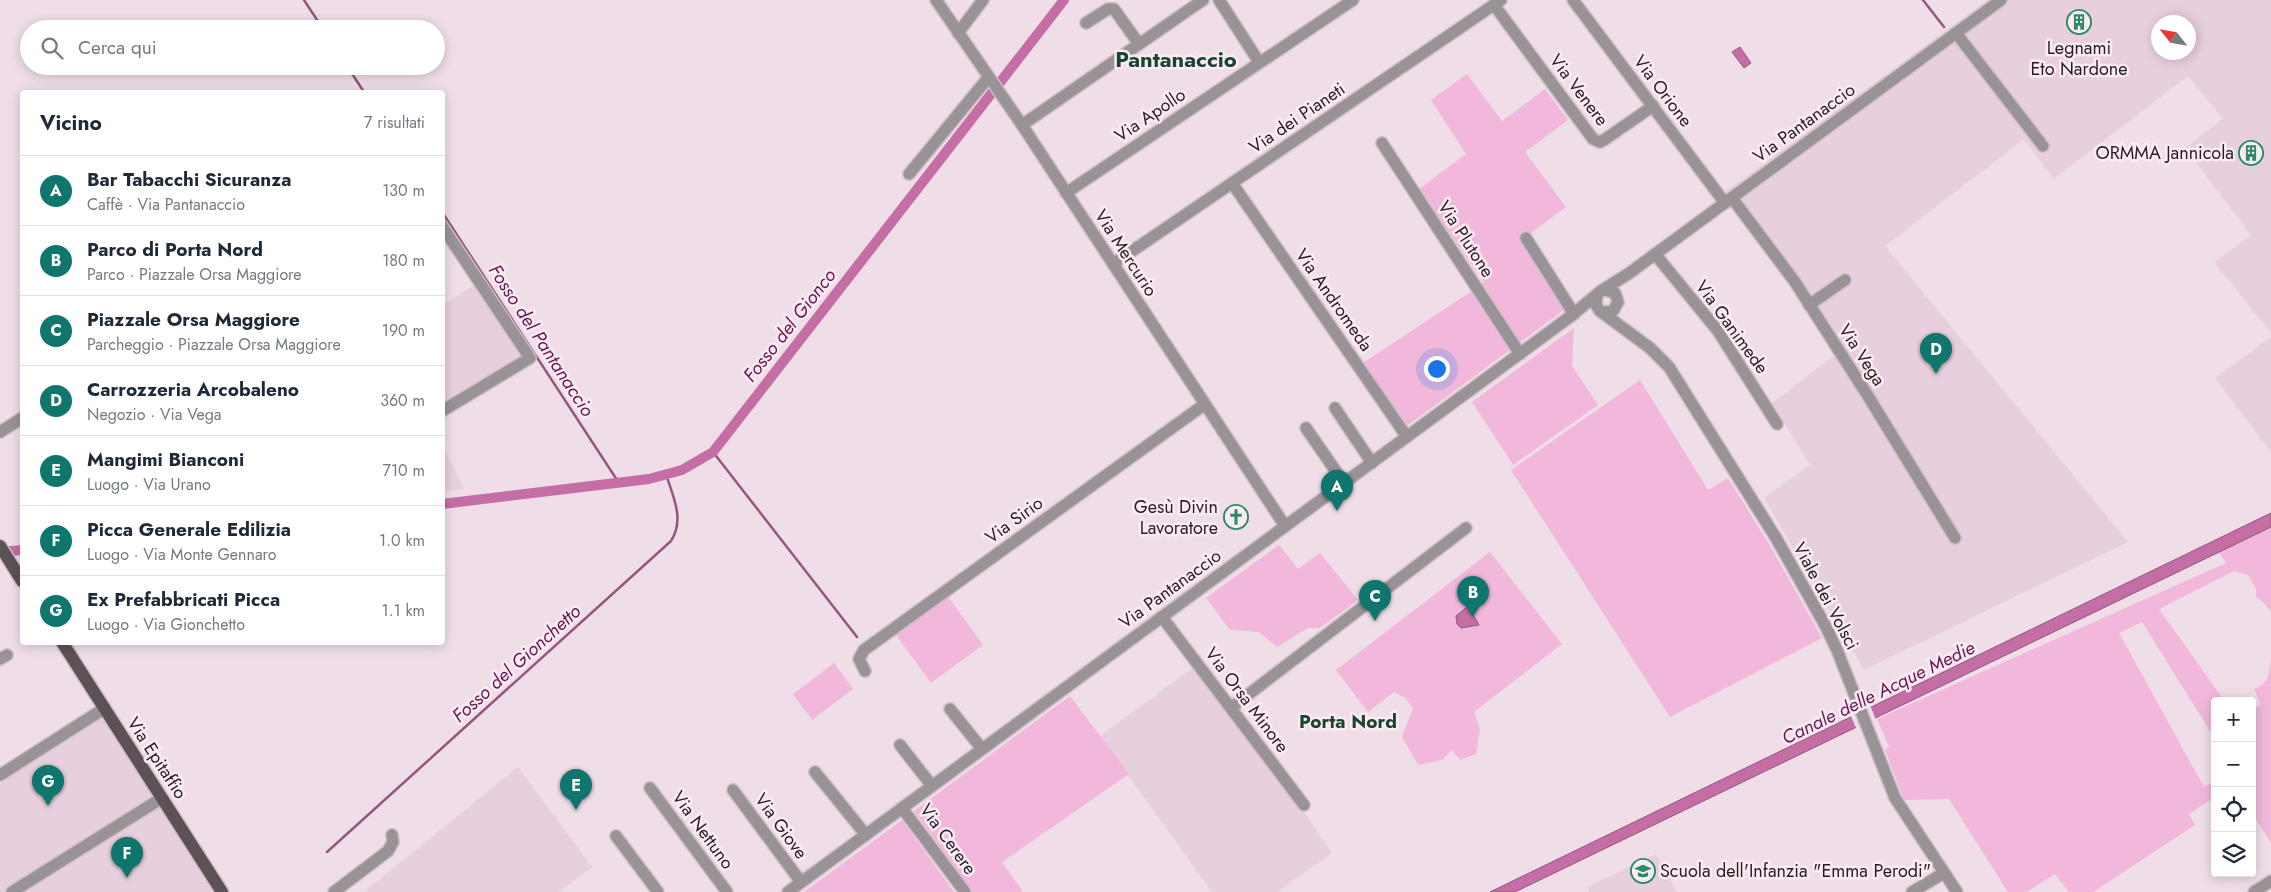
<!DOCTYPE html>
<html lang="it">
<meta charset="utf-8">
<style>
body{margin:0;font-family:Jost,sans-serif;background:#f6f6f7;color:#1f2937}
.controls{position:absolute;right:15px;bottom:15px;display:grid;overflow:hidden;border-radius:5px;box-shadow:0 2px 12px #0003}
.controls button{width:45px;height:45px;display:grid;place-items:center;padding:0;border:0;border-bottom:1px solid #e0e1e3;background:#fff;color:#1f2937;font:25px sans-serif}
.compass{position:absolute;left:2151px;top:15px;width:45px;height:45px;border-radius:50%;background:#fff;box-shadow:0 2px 12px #0003;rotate:301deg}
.you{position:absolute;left:1436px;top:368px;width:18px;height:18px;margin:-12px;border:4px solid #fff;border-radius:50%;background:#1a73e8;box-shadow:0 0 0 8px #1a73e833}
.badge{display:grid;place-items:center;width:32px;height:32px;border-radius:50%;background:#0f766e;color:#fff;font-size:16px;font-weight:700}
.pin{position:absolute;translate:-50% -41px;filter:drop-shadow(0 1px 2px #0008)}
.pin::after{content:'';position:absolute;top:26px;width:18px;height:15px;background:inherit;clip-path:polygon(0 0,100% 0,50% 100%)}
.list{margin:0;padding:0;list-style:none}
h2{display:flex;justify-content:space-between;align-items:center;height:65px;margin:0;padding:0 20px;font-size:21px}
h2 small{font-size:16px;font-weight:400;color:#747a83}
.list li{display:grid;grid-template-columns:32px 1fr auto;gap:15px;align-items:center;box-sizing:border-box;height:70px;padding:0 20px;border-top:1px solid #e0e1e3}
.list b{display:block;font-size:19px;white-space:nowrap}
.list p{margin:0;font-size:16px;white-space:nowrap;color:#747a83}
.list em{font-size:16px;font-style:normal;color:#747a83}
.icon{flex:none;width:28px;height:28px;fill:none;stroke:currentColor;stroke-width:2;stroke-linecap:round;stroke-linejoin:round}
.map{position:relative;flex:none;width:2271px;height:892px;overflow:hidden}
.search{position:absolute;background:#fff;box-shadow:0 2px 12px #0003;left:20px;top:20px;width:425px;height:55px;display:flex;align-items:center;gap:12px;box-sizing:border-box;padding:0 18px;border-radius:28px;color:#747a83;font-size:19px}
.panel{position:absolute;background:#fff;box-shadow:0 2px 12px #0003;left:20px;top:90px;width:425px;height:555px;border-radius:5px}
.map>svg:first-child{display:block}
</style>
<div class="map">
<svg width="2271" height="892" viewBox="0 0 2271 892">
<rect width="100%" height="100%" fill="#efdee8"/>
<g fill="#e7cfdd" fill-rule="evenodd">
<path d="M1988,0H2271V333L2214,262L2251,235L2185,148L2223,119L2188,76L2054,179L2024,139L1885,246L2128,542L1864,670L1764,498L1810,465L1772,403L1835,355L1791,285L1722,194ZM2158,22H2188V52H2158Z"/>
<path d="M475,285L522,358L443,408V305Z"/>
<path d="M2271,337V452L2215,378Z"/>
<path d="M443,447L464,489L443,491Z"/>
<path d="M1193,668L1305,813L1332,853L1277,892H1212L1100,736Z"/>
<path d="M102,716L214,892H0V783Z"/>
<path d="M518,767L592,867L559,892H364Z"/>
<path d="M1656,854L1677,892H1589L1587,887Z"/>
</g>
<g fill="#f1b8db">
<path d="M1467,74L1502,121L1545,89L1568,120L1525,152L1566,207L1523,239L1568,307L1407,426L1363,363L1484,283L1419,189L1466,154L1431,100Z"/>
<path d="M1574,328L1572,366L1598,405L1513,465L1472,402Z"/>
<path d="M1640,380L1708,490L1728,478L1769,544L1822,638L1670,717L1511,470Z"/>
<path d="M2271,527V612L2263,602L2256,597V589L2248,575L2234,571L2159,609L2221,696L2227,701H2215V739L2142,622L2119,633L2204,787L2215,780V797L2189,814L2195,825L2093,892H2069L2055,874L2027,892H2008L1949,799L1904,800L1885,750L1889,747L1877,719L2226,563L2218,551Z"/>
<path d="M1279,545L1298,569L1320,553L1358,600L1320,628H1308L1277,647L1259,632L1230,630L1206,598Z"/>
<path d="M1490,552L1562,644L1474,712L1480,729L1476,754L1460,760L1452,750L1442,760L1418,765L1402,737L1413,708L1405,698L1394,692L1368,712L1336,670Z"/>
<path d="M946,594L983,645L931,683L894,632Z"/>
<path d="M2271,657V843L2252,813V709L2261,705L2254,689C2269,684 2270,672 2271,657Z"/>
<path d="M834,663L853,689L812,720L793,694Z"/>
<path d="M1070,696L1129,774L1002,862L1023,892H973L914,811Z"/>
<path d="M902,820L954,892H804Z"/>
</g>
<g fill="#c56ea6" stroke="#95567f">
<path d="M1740,47L1751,63L1744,68L1732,52Z"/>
<path d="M2271,513V527L1515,892H1490Z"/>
<path d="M1468,606L1479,625L1461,628L1457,624L1456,616Z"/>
</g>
<path fill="#efdee8" d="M1870,705L1876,720L1857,730L1850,714Z"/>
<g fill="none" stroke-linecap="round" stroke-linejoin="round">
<g stroke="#95567f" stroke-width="2.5">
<path d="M304,0L323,29"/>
<path d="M1923,0L1944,27"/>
<path d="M347,66L364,92"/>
<path d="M442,212L619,483"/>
<path d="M713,452L857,637"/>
<path d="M327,852L671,541C685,519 673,497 666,474"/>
</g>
<g stroke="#c56ea6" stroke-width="10">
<path d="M442,504L649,479L682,470L713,452L1064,0"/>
<path d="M0,552L22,550"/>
</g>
<defs>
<g id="minor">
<path d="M936,0L1022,125L1285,526"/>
<path d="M1219,0L1259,62"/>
<path d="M1573,0L1725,203"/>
<path d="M1494,5L1593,139L1600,142L1604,140L1653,106"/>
<path d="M1086,23L1108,9H1114L1139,44"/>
<path d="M958,33L983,0"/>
<path d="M1956,33L2043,146"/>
<path d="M1022,125L1203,0"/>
<path d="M1382,143L1520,354"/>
<path d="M909,174L988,78"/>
<path d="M1232,183L1407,437"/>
<path d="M1066,193L1353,0"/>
<path d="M1732,198L1795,282L1868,396L1955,538"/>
<path d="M442,226L530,358L442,411"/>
<path d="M1526,238L1574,314"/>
<path d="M1655,254L1718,331L1777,424"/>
<path d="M1113,264L1501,0"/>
<path d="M1597,296L1596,305L1600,311L1650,348L1669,367L1776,538L1825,625L1837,650L1895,798L1957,892"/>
<path d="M1809,305L1845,280"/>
<path d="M1604,312L1613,311L1618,302L1615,293L1605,290"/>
<path d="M1335,408L1372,463"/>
<path d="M1306,428L1344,483"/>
<path d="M0,432L22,418"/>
<path d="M1162,617L1304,805"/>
<path d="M0,659L7,655"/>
<path d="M865,671L859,659L864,650L1205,404"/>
<path d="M1232,707L1466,528"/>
<path d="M950,709L982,749"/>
<path d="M900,745L932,786"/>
<path d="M815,772L866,835"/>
<path d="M0,775L105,708"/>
<path d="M650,788L727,892"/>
<path d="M733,790L801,882"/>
<path d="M902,808L965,892"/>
<path d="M616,836L658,892"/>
<path d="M12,892L162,798"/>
<path d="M334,892L388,851L393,842L392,835"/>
<path d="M788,892L1571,316L1601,291L1628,274L2001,0"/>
<path d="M1912,892L1944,873"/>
<path d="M2254,892L2271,881"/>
</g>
<g id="major">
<path d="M0,546L22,581"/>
<path d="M62,642L222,892"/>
</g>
</defs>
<use href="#minor" stroke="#cbbcc5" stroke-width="14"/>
<use href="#major" stroke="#cbbcc5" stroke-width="15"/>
<use href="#minor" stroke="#999296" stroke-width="11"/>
<use href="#major" stroke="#5c5157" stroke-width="12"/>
</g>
<defs>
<symbol id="building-ring" viewBox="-11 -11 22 22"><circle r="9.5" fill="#fcebf5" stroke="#2b8b63" stroke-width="1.5"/><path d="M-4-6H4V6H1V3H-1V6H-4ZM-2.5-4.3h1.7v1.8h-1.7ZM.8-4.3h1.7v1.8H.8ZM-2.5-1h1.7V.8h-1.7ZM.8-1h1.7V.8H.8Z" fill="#2b8b63"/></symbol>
<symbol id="church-ring" viewBox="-11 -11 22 22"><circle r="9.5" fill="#fcebf5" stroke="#2b8b63" stroke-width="1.5"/><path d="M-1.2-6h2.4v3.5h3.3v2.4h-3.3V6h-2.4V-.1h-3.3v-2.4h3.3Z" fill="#2b8b63"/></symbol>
<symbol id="school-ring" viewBox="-11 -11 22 22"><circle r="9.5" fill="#fcebf5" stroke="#2b8b63" stroke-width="1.5"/><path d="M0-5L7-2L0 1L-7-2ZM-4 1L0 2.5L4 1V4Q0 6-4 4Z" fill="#2b8b63"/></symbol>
</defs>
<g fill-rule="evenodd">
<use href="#building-ring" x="2065" y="8" width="28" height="28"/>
<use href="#building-ring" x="2237" y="139" width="28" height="28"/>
<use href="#church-ring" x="1222" y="503" width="28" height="28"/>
<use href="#school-ring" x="1629" y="857" width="28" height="28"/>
</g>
<g text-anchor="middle" stroke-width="5" stroke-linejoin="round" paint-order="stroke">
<g font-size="18" fill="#251f23" stroke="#fcebf5" text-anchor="end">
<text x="2079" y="54" text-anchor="middle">Legnami<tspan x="2079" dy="21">Eto Nardone</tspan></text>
<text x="2234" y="159">ORMMA Jannicola</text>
<text x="1218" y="513">Gesù Divin<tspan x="1218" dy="21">Lavoratore</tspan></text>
<text x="1660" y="877" text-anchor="start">Scuola dell'Infanzia "Emma Perodi"</text>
</g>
<g font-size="18" fill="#251f23" stroke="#fcebf5">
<text transform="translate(1579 90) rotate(53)" y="6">Via Venere</text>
<text transform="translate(1663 91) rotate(53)" y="6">Via Orione</text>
<text transform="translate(1150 115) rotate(-34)" y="6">Via Apollo</text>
<text transform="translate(1297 118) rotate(-34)" y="6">Via dei Pianeti</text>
<text transform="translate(1804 123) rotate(-36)" y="6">Via Pantanaccio</text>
<text transform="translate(1466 239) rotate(57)" y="6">Via Plutone</text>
<text transform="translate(1126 253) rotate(57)" y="6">Via Mercurio</text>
<text transform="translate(1334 300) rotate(55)" y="6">Via Andromeda</text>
<text transform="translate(1732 327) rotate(54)" y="6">Via Ganimede</text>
<text transform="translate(1862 355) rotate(57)" y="6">Via Vega</text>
<text transform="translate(1014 520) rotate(-36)" y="6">Via Sirio</text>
<text transform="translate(1170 589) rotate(-36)" y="6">Via Pantanaccio</text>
<text transform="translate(1826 596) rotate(62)" y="6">Viale dei Volsci</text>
<text transform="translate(1247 700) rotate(53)" y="6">Via Orsa Minore</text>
<text transform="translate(157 758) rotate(57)" y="6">Via Epitaffio</text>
<text transform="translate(781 826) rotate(54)" y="6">Via Giove</text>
<text transform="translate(703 830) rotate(54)" y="6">Via Nettuno</text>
<text transform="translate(948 839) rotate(54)" y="6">Via Cerere</text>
</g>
<g font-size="19" font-style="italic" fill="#671850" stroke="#fcebf5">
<text transform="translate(789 325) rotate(-52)" y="7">Fosso del Gionco</text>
<text transform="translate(542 340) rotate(57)" y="7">Fosso del Pantanaccio</text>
<text transform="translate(516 663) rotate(-42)" y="7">Fosso del Gionchetto</text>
<text transform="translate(1878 692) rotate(-26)" y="7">Canale delle Acque Medie</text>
</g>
<g font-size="19" font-weight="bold" fill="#194531" stroke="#fcebf5">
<text x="1348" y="728">Porta Nord</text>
</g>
<g font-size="22" font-weight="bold" fill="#194531" stroke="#fcebf5">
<text x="1176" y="67">Pantanaccio</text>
</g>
</g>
</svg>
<div class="controls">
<button>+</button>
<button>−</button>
<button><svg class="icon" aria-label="locate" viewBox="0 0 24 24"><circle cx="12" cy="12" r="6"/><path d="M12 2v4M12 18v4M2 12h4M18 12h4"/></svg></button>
<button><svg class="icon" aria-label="layers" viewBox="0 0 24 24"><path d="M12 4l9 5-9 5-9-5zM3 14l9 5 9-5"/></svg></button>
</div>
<svg class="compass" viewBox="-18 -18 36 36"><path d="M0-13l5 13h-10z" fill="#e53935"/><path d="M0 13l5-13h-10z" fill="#747a83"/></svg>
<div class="you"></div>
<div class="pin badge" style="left:1337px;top:511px">A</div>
<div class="pin badge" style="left:1473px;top:617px">B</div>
<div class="pin badge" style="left:1375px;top:621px">C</div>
<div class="pin badge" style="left:1936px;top:374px">D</div>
<div class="pin badge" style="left:576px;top:810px">E</div>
<div class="pin badge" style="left:127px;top:878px">F</div>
<div class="pin badge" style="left:48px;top:806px">G</div>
<div class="search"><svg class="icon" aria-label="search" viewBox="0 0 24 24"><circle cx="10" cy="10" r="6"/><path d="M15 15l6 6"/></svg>Cerca qui</div>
<section class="panel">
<h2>Vicino<small>7 risultati</small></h2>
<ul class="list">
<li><span class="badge">A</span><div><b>Bar Tabacchi Sicuranza</b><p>Caffè · Via Pantanaccio</p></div><em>130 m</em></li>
<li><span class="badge">B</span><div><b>Parco di Porta Nord</b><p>Parco · Piazzale Orsa Maggiore</p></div><em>180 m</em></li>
<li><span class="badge">C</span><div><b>Piazzale Orsa Maggiore</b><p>Parcheggio · Piazzale Orsa Maggiore</p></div><em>190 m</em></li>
<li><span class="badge">D</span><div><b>Carrozzeria Arcobaleno</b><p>Negozio · Via Vega</p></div><em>360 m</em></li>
<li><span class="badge">E</span><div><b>Mangimi Bianconi</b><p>Luogo · Via Urano</p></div><em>710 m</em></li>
<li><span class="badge">F</span><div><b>Picca Generale Edilizia</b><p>Luogo · Via Monte Gennaro</p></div><em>1.0 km</em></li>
<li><span class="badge">G</span><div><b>Ex Prefabbricati Picca</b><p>Luogo · Via Gionchetto</p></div><em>1.1 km</em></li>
</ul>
</section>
</div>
